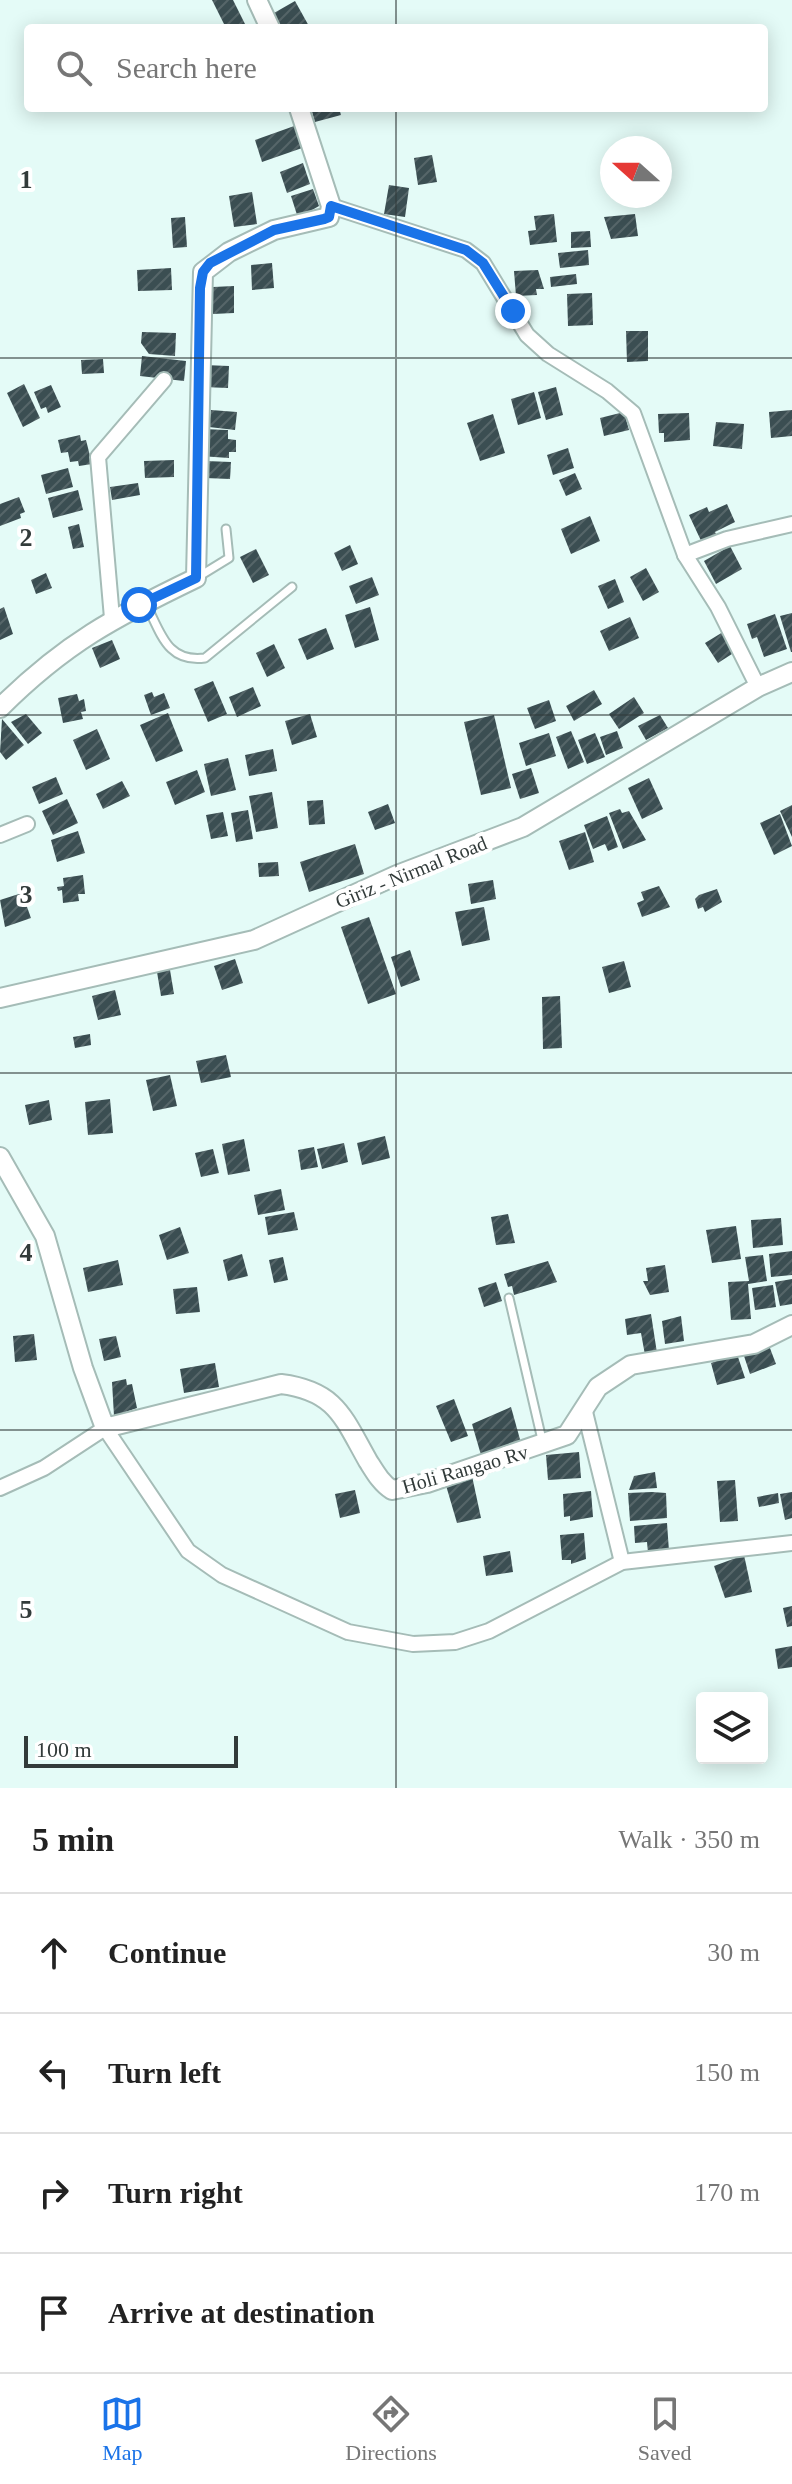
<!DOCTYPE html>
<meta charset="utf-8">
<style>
body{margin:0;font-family:Georgia,serif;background:#f6f6f6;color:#222}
.controls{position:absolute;right:24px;bottom:24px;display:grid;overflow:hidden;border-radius:8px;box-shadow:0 4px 20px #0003}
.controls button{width:72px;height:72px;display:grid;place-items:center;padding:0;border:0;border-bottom:2px solid #e0e0e0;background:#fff;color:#222;font:40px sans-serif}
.compass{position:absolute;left:600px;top:136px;width:72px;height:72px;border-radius:50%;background:#fff;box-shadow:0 4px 20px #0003;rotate:291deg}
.scale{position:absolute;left:24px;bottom:20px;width:214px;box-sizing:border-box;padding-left:8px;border:4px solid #323b3a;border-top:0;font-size:22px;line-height:28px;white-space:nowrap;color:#323b3a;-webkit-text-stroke:6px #fff;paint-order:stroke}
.stop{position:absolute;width:24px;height:24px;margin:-18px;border:6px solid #1a73e8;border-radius:50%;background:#fff}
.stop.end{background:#1a73e8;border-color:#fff;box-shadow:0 2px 8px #0008}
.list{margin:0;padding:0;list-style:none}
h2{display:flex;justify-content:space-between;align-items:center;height:104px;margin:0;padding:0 32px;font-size:34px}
h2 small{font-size:26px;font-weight:400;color:#767676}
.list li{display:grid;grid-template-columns:52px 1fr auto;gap:24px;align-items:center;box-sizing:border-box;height:120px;padding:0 32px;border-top:2px solid #e0e0e0}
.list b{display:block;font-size:30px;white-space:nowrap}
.list em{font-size:26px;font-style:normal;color:#767676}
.icon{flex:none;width:44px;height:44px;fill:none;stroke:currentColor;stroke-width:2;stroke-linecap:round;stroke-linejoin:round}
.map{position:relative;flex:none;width:792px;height:1788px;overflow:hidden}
.search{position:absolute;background:#fff;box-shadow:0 4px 20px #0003;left:24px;right:24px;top:24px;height:88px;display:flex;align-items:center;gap:20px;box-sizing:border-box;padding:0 28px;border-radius:8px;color:#767676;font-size:30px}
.sheet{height:584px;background:#fff}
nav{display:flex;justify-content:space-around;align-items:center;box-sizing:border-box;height:112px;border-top:2px solid #e0e0e0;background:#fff;font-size:22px;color:#767676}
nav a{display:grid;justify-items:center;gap:4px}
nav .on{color:#1a73e8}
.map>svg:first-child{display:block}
</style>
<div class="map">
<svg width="792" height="1788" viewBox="0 0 792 1788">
<defs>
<pattern id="building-hatch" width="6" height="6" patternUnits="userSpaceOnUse" patternTransform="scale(2)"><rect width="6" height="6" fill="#3b4e52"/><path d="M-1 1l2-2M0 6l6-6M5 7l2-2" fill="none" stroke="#566669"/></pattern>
</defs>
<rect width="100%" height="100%" fill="#e4fbf7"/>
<g fill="url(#building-hatch)">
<path d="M212,0H233L245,24L226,28Z"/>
<path d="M295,1L310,28H282L274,13Z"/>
<path d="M311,108H339L341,115L315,122Z"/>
<path d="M297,125L305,147L262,162L255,140Z"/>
<path d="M432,155L437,182L418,185L414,158Z"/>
<path d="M303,163L310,184L287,193L280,172Z"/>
<path d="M389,185L409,188L405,217L384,214Z"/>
<path d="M313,189L319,206L298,218L291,196Z"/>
<path d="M252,192L257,224L234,227L229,196Z"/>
<path d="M554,214L557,242L530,245L528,231L536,230L534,216Z"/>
<path d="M635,214L638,236L611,239L604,217Z"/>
<path d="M185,217L187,247L173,248L171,218Z"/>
<path d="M590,231L591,247L571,248V232Z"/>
<path d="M588,250L589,265L560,268L558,253Z"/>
<path d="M272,263L274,288L252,290L251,265Z"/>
<path d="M171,268L172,290L138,291L137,270Z"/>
<path d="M538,270L544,289H536L537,295L516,296L514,271Z"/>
<path d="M576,274L577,284L551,287L550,277Z"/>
<path d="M234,286V313L213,314V287Z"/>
<path d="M592,293L593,325L568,326L567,294Z"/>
<path d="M626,331H648V361L627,362Z"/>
<path d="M142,332L176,333L175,356L149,354L141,343Z"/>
<path d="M142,356L186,361L184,381L140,376Z"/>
<path d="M103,359L104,373L82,374L81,360Z"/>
<path d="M204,365L229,366L228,388L203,387Z"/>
<path d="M24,384L40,418L23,427L7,393Z"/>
<path d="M51,385L61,407L48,413L46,407L41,409L34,392Z"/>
<path d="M556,387L563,415L546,420L538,392Z"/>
<path d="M534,392L541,418L518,425L511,399Z"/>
<path d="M211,410L237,412L235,430L209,427Z"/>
<path d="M792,410V436L771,438L769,412Z"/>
<path d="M624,412L629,430L604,436L600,418Z"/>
<path d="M689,413L690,440L664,442V433H659L658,414Z"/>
<path d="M493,414L505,453L480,461L467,423Z"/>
<path d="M716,422L744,424L742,449L713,446Z"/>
<path d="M202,429L228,430V439L236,440V452H229V458L200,456Z"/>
<path d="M80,435L81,441L86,440L92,464L79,466L78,461L70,462L68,452L61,453L58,440Z"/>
<path d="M568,448L574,468L553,475L547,455Z"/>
<path d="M174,460V477L145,478L144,461Z"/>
<path d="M206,461L231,462L230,479L205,478Z"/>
<path d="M68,468L73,487L46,494L41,475Z"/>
<path d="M575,473L582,489L566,496L559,480Z"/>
<path d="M138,483L140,495L112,500L110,487Z"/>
<path d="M78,490L83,510L53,518L48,498Z"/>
<path d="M19,497L25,512L20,514L21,518L0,526V504Z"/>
<path d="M727,504L735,522L715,532L718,538L703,545L689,515L707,507L709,512Z"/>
<path d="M590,516L600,541L571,554L561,529Z"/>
<path d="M79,524L84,547L73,549L68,527Z"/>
<path d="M350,545L358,564L342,571L334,553Z"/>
<path d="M730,546L742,569L716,584L704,561Z"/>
<path d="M256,549L269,575L253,583L240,557Z"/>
<path d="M646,568L659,592L643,601L630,577Z"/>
<path d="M46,573L52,588L36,594L31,580Z"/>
<path d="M372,577L379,595L356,604L349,586Z"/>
<path d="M615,579L624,602L608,609L598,586Z"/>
<path d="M4,607L13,634L0,640V609Z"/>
<path d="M370,607L379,640L355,648L345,615Z"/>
<path d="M792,613V652H791L780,616Z"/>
<path d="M775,614L787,649L764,657L757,637L752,639L747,624Z"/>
<path d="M630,617L639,638L609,651L600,631Z"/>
<path d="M326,628L334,649L307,660L298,639Z"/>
<path d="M723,632L735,652L718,663L705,643Z"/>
<path d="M112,640L120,659L100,668L92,648Z"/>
<path d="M274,644L285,668L267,677L256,653Z"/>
<path d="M213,681L227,714L208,722L194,689Z"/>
<path d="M253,687L261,706L237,717L229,697Z"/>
<path d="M594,690L602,704L574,721L566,706Z"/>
<path d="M152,692L154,697L164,693L170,708L151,715L144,695Z"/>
<path d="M77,694L79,701L84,699L86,711L81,712L83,719L63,723L58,698Z"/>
<path d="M634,697L644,713L619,729L609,714Z"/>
<path d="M549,700L556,721L535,729L527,708Z"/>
<path d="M168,713L183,751L156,762L140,725Z"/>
<path d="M26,714L42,733L28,744L11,722Z"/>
<path d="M310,714L317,737L292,745L285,721Z"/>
<path d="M494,715L511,788L481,795L464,722Z"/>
<path d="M660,715L668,728L646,740L638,726Z"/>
<path d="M2,719L24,745L6,760L0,752Z"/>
<path d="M97,729L110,759L86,770L73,740Z"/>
<path d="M571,731L584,762L568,769L556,737Z"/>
<path d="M617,731L623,748L606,755L600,737Z"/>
<path d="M549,733L556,756L526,766L519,743Z"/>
<path d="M595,733L605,757L587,764L578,740Z"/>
<path d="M273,749L277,771L249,776L245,755Z"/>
<path d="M228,758L236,790L211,796L204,764Z"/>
<path d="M531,768L539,793L520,799L512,774Z"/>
<path d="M197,770L205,792L175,805L166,782Z"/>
<path d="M56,777L63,794L39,804L32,787Z"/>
<path d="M649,778L663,809L642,819L628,788Z"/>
<path d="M122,781L130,796L103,809L96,794Z"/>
<path d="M272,792L278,828L256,832L249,796Z"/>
<path d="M67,799L78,823L53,835L42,811Z"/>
<path d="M323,800L325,824L309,825L307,801Z"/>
<path d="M388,804L395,823L375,830L368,812Z"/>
<path d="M792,805V837L780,811Z"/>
<path d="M620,809L622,813L629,811L646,840L623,849L609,813Z"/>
<path d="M248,810L253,839L236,842L231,813Z"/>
<path d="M223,812L228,836L211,839L206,815Z"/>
<path d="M780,814L792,846L774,855L760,823Z"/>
<path d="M607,816L618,847L608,851L605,844L593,849L584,825Z"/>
<path d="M78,831L85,853L57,862L51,840Z"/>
<path d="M585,832L594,862L569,870L559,841Z"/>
<path d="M355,844L364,874L309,892L300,862Z"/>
<path d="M278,862L279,876L259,877L258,863Z"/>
<path d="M83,875L85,894H78L79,901L63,903L62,890L58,891L57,887L64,886L63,878Z"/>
<path d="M493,880L496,899L471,904L468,884Z"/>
<path d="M659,886L670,907L642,917L637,903L644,900L641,892Z"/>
<path d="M717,889L722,902L705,912L703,907L698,909L695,899L699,895Z"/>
<path d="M22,893L31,918L5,927L0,900Z"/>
<path d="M484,907L490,940L462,946L455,912Z"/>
<path d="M369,917L396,994L368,1004L341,927Z"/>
<path d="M410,950L420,980L401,987L391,957Z"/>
<path d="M235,959L243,983L222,990L214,966Z"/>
<path d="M624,961L631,987L609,993L602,967Z"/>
<path d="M169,964L174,994L161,996L156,966Z"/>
<path d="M115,990L121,1015L98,1020L92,996Z"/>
<path d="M560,996L562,1048L543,1049L542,997Z"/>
<path d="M90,1034L91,1045L75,1048L73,1037Z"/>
<path d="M226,1055L231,1077L201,1083L196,1061Z"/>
<path d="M170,1075L177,1106L153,1111L146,1080Z"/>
<path d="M110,1099L113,1133L88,1135L85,1102Z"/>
<path d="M49,1100L52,1120L29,1125L25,1105Z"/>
<path d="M385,1136L390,1158L362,1165L357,1143Z"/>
<path d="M244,1139L250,1171L228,1175L222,1144Z"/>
<path d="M344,1143L348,1162L322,1169L317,1149Z"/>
<path d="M314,1147L318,1167L301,1170L298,1150Z"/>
<path d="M213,1149L219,1173L201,1177L195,1153Z"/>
<path d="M281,1189L285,1210L258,1215L254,1195Z"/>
<path d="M294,1212L298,1230L268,1235L265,1217Z"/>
<path d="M508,1214L515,1243L496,1245L491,1217Z"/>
<path d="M781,1218L783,1245L753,1248L751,1220Z"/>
<path d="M736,1226L741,1259L712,1263L706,1230Z"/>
<path d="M180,1227L189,1253L167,1260L159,1235Z"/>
<path d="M792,1251V1275L771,1277L769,1254Z"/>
<path d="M242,1254L248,1276L228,1281L223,1260Z"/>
<path d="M763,1255L767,1281L748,1284L751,1319L731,1320L728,1282L749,1281L745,1257Z"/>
<path d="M283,1257L288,1280L274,1283L269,1260Z"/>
<path d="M118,1260L123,1285L88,1292L83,1268Z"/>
<path d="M548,1261L557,1282L514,1295L512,1286L508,1287L504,1274Z"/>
<path d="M665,1265L669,1292L650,1295L643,1281H648L646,1268Z"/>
<path d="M792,1279V1304L780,1306L775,1282Z"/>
<path d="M496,1282L502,1301L484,1307L478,1288Z"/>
<path d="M773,1285L776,1307L755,1310L752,1288Z"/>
<path d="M197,1287L200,1312L176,1314L173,1289Z"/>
<path d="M651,1314L657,1353L645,1355L641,1333L627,1335L625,1319Z"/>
<path d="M681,1316L684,1341L665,1344L662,1321Z"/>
<path d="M34,1334L37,1360L15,1362L13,1336Z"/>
<path d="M116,1336L121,1357L104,1361L99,1339Z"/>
<path d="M768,1343L776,1364L750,1374L743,1353Z"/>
<path d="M737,1354L745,1378L717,1385L711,1363Z"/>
<path d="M215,1363L219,1387L184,1393L180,1369Z"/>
<path d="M126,1379L127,1385L132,1384L137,1408L114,1416L112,1382Z"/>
<path d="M454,1399L468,1436L451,1442L436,1406Z"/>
<path d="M511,1407L521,1443L481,1455L472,1424Z"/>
<path d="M579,1452L581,1478L548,1480L546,1455Z"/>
<path d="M655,1472L657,1488L629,1490L634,1476Z"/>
<path d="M472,1476L481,1518L457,1523L445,1482Z"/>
<path d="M735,1480L738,1521L720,1522L717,1481Z"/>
<path d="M355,1490L360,1513L340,1518L335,1494Z"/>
<path d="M591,1491L593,1517L570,1521V1516L564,1517L563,1494Z"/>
<path d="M652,1492L666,1493L667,1518L630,1521L628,1493Z"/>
<path d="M792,1492V1518L785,1520L780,1494Z"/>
<path d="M778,1493L779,1503L759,1507L757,1497Z"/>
<path d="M667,1523L669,1551L648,1553L647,1542L635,1543L634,1526Z"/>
<path d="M584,1533L586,1559L571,1564V1560H562L560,1535Z"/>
<path d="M510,1551L513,1572L486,1576L483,1556Z"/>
<path d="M744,1555L752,1592L725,1598L714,1566Z"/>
<path d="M792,1606V1626L787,1627L783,1608Z"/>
<path d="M792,1646V1667L778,1669L775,1649Z"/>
</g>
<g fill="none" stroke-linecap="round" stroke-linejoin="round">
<defs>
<g id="lane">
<path d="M198,577L229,558L226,529"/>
<path d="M146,604C161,633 167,663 205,658L292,587"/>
<path d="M509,1298L543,1444"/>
</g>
<g id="street">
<path d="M331,206L466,250L483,263L527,335L548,354L607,391L633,413L685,555L718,607L758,687"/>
<path d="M685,555L727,539L792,524"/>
<path d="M112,618L98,457L164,380"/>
<path d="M0,835L27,824"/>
<path d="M584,1408L622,1562"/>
<path d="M0,1488L44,1468L105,1428L188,1551L222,1575L348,1632L413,1644L455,1642L489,1631L622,1562L792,1543"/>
</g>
<g id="secondary">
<path d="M257,0L270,28"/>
<path d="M0,708C65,643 115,617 196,578L203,272L229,252L274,230L329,217L331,206L299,108"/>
<path d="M0,998L254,940L397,875L523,827L758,687L792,672"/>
<path d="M0,1157L45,1236L83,1368L105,1428L281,1384C336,1391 343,1417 368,1461C375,1472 381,1483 392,1490L427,1483L567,1435L598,1387L631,1365L754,1344L792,1325"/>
</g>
</defs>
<use href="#lane" stroke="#a5bcb7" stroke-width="11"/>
<use href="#street" stroke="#a5bcb7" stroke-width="18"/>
<use href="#secondary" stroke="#a5bcb7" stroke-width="22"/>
<use href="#lane" stroke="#fff" stroke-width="7"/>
<use href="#street" stroke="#fff" stroke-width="14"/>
<use href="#secondary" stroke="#fff" stroke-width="18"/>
</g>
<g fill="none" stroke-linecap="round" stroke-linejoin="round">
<path stroke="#1a73e8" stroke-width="10" d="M139,605L196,578L200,288L203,272L210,263L274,230L324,219L329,217L331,206L466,250L483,263L513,311"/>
</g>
<path fill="none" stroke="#323b3a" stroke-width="2" stroke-opacity="0.55" d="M396,0V28M396,108V1788M0,358H792M0,715H792M0,1073H792M0,1430H792"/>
<g text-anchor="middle" stroke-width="8" stroke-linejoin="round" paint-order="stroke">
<g font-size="20" fill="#323b3a" stroke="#fff">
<text transform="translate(411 872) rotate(-22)" y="7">Giriz - Nirmal Road</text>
<text transform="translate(465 1469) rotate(-16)" y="7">Holi Rangao Rv</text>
</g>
</g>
<g font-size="26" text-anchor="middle" font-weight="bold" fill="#323b3a" stroke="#fff" stroke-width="8" stroke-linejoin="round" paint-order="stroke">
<text x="26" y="188">1</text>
<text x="26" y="546">2</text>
<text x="26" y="903">3</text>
<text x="26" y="1261">4</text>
<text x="26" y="1618">5</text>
</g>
</svg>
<div class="controls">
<button><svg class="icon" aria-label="layers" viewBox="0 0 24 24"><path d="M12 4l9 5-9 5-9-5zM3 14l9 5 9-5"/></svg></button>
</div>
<svg class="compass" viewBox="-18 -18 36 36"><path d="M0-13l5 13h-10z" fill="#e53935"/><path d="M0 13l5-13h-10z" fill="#767676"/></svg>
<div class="scale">100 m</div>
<div class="stop" style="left:139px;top:605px"></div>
<div class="stop end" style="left:513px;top:311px"></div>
<div class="search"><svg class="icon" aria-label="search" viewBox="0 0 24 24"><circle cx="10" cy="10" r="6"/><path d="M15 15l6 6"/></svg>Search here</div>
</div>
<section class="sheet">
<h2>5 min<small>Walk · 350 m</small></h2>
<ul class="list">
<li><svg class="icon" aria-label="ahead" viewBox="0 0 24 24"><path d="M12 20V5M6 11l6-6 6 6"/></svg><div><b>Continue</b></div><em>30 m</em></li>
<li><svg class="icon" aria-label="left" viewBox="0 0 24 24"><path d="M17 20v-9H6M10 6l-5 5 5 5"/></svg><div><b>Turn left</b></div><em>150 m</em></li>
<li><svg class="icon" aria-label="right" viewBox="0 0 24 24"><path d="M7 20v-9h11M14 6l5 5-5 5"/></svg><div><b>Turn right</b></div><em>170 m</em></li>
<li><svg class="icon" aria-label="arrive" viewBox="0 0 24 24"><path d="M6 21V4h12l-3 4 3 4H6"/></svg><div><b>Arrive at destination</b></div></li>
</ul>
</section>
<nav>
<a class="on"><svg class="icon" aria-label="map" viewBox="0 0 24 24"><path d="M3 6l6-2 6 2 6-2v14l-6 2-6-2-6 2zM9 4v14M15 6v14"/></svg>Map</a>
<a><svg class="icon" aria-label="directions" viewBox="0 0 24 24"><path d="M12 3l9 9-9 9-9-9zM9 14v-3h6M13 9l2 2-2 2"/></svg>Directions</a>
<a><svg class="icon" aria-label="saved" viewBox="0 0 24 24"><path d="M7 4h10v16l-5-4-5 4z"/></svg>Saved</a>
</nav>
